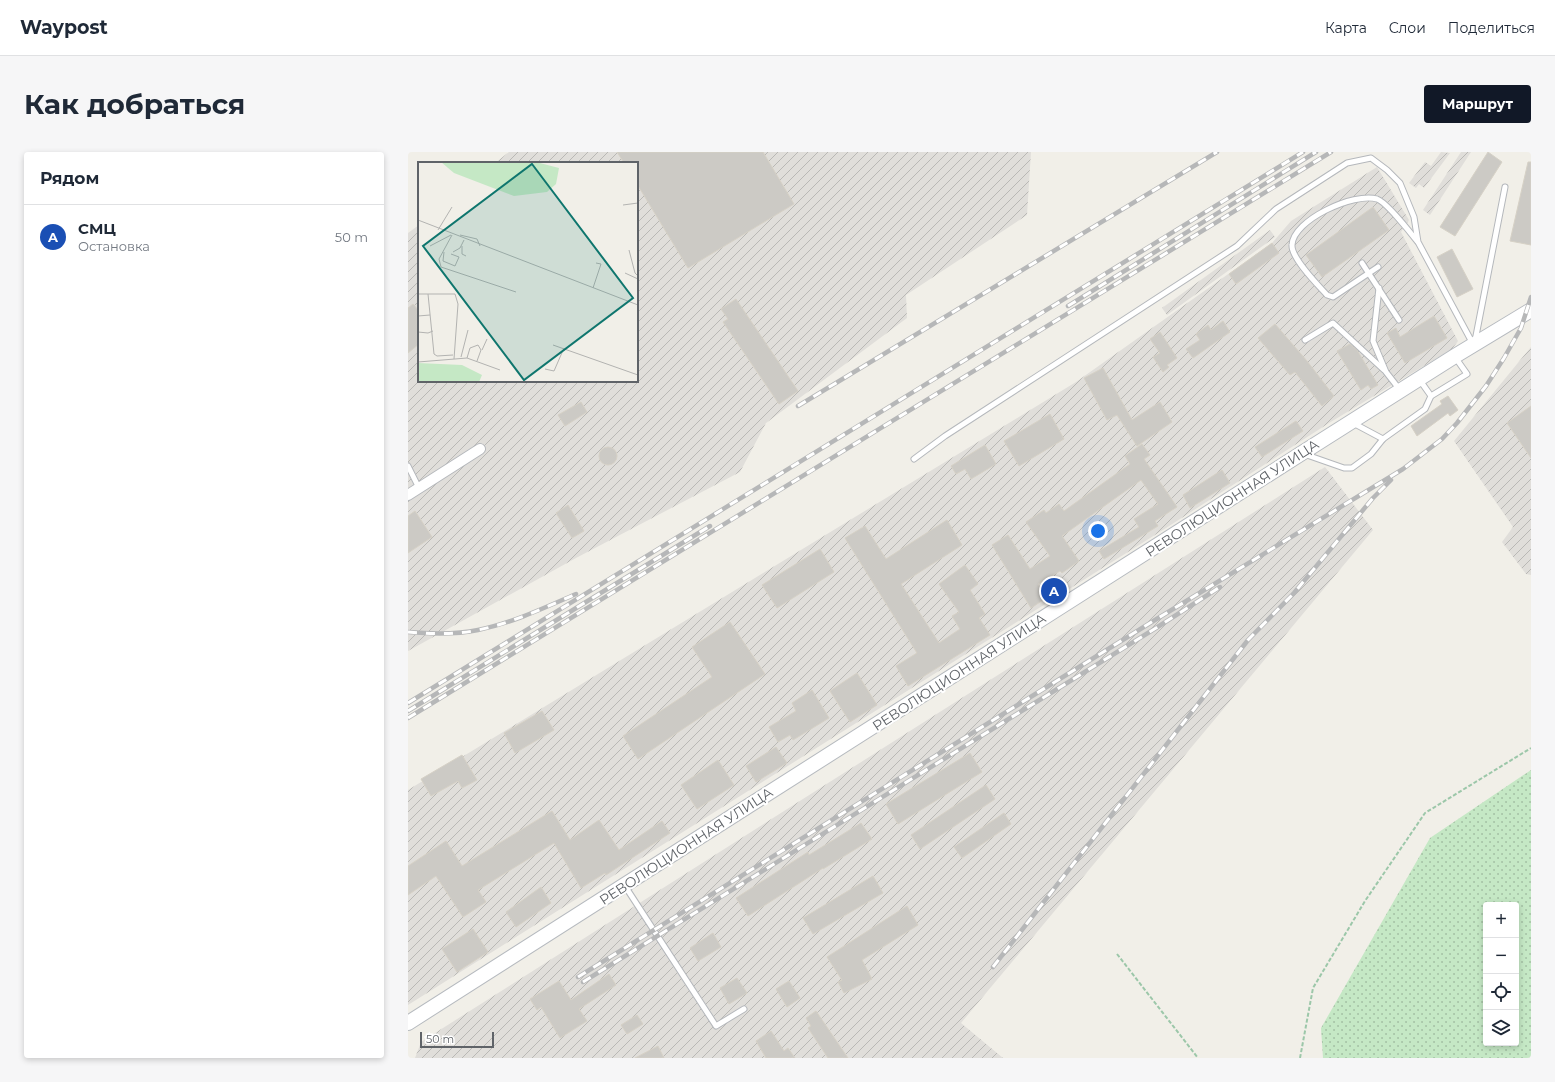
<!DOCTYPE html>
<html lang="ru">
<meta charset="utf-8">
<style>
body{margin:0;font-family:Montserrat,sans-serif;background:#f6f6f7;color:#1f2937}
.controls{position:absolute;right:12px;bottom:12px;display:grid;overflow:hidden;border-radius:4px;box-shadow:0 2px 6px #0003}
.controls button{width:36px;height:36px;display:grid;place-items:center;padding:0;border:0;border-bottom:1px solid #e0e1e3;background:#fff;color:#1f2937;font:20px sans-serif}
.scale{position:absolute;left:12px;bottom:10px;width:74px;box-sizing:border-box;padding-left:4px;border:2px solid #5f6368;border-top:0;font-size:11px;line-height:14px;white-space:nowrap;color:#5f6368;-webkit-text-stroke:3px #fff;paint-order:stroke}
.you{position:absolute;left:690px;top:379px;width:14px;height:14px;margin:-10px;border:3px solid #fff;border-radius:50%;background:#1a73e8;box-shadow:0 0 0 6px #1a73e833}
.badge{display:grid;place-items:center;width:26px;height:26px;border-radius:50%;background:#111827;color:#fff;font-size:13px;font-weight:700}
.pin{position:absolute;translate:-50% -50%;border:2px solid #fff;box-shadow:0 1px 4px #0006}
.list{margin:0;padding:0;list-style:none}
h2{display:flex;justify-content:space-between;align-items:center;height:52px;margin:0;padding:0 16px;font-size:17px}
h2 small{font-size:13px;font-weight:400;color:#747a83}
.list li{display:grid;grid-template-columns:26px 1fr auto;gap:12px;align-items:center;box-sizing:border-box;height:64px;padding:0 16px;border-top:1px solid #e0e1e3}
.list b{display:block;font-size:15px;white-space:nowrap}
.list p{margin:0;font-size:13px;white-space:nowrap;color:#747a83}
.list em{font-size:13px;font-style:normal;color:#747a83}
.icon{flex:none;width:22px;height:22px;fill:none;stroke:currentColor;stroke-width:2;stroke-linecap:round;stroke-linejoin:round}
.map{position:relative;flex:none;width:1123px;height:906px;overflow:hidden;border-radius:4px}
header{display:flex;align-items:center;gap:24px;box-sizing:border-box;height:56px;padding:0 20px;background:#fff;border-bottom:1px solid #e0e1e3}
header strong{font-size:19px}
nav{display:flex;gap:22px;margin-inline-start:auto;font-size:14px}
.intro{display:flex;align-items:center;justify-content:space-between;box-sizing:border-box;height:96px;padding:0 24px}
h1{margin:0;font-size:28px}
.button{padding:10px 18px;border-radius:4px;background:#111827;color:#fff;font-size:14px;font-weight:700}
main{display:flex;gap:24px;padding:0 24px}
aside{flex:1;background:#fff;border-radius:4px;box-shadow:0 2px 6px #0003}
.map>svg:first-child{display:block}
</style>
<header>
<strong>Waypost</strong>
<nav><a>Карта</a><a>Слои</a><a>Поделиться</a></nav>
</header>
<div class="intro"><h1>Как добраться</h1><a class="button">Маршрут</a></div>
<main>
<aside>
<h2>Рядом<small></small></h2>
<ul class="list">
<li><span class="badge" style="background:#1a4fb4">A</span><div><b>СМЦ</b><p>Остановка</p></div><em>50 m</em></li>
</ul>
</aside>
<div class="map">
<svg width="1123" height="906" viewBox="0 0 1123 906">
<defs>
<pattern id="industrial-furrows" width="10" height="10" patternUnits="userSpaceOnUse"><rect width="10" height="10" fill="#e0deda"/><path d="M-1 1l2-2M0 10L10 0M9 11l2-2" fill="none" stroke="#b9b8b5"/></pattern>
<pattern id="park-dots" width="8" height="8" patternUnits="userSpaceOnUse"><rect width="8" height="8" fill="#c5e8c5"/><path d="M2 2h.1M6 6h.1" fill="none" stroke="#a3c0a4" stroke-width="1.8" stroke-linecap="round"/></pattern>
</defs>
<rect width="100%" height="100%" fill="#f1efe8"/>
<g fill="url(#industrial-furrows)">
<path d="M101,0H623L619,63L498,143L499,166L358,271L332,320L168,406L0,499V81L11,73V229H229V11H87Z"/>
<path d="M1033,0L1042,1L1016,36L1011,32L1008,36L1001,31L1017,10L1023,14Z"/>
<path d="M1053,0H1063L1022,63L1015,58Z"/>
<path d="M969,15L1001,68L993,80L1050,189L1044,197L921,271L758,376L0,853V638L668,230L864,91L883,69Z"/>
<path d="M862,78L867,85L759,163L754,156Z"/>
<path d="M1123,195V423L1118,422L1094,390L1105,375L1046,289Z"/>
<path d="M917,315L965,378L553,871L595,906H7L13,890Z"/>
</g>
<path fill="url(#park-dots)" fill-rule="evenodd" d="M1123,618V906H915L913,876L1022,686ZM1078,753H1108V891H1078Z"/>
<g fill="#cccac5" stroke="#d6d1c6">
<path d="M209,0H355L386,52L280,116L229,32V11H216Z"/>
<path d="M1080,0L1094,10L1047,84L1032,75Z"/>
<path d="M1120,10H1123V93L1102,89Z"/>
<path d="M965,55L981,78L914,125L898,103Z"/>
<path d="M864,91L871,101L828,132L821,122Z"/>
<path d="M1044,97L1065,137L1049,145L1029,105Z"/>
<path d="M328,147L390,239L371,252L315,170L320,167L313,157Z"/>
<path d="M5,152L11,159V192L0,201V156Z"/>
<path d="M1026,164L1039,186L997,211L979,181L988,176L992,185Z"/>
<path d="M815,169L822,180L785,206L778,197L792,188L788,182L800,173L803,178Z"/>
<path d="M867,172L899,209L926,244L914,254L887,220L882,223L850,186Z"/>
<path d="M752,180L769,206L759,213L761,215L755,220L745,205L752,201L742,187Z"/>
<path d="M942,192L949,198L970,233L963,237L960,233L953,238L929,199Z"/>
<path d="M695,216L724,268L752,250L764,270L729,294L709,263L699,268L676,226Z"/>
<path d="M1040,244L1050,258L1042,264L1040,261L1009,284L1003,274L1034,252L1032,249Z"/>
<path d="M173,250L179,260L157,274L150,263Z"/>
<path d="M1123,254V306L1099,271Z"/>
<path d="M642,262L656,287L611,314L596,289Z"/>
<path d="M888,269L895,279L854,305L847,295Z"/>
<path d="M734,292L742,303L736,307L769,355L747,369L750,374L696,407L691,399L731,375L726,367L750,352L733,328L654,384L671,409L654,421L652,419L630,432L638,446L623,456L584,393L600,383L622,417L642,404L618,370L636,358L638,361L651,352L656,359L722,312L717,304Z"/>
<path d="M577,293L588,312L563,327L557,317L548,322L543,314Z"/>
<circle cx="200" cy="304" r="9"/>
<path d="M814,318L822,331L782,356L775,343Z"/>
<path d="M160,353L176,379L164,386L148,361Z"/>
<path d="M7,359L24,385L0,401V364Z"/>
<path d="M539,368L554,393L493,432L531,491L552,477L544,464L551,460L531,432L557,413L570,432L562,438L577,462L571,466L582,483L500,534L488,514L509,501L437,386L457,374L478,407Z"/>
<path d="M412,397L426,420L369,456L354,433Z"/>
<path d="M322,470L357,522L230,607L215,584L304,525L284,495Z"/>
<path d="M449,521L469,553L442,570L422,539Z"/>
<path d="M404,538L421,566L385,588L382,583L370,590L361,575L388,559L384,551Z"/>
<path d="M134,559L146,578L107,601L96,581Z"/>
<path d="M368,595L379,611L348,630L338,614Z"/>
<path d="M562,601L574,620L490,672L478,652Z"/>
<path d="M54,603L69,628L54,636L50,629L23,644L13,627Z"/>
<path d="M310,608L326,633L289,657L273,633Z"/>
<path d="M578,633L587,647L512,697L503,683Z"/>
<path d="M144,659L162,688L191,668L211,698L254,669L262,681L198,723L197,721L173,736L146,691L70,738L78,750L55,765L28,724L0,743V714L38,689L54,714Z"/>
<path d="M596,661L603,672L554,706L546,695Z"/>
<path d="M453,671L464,687L415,717V716L340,764L328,746L400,700L401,703Z"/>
<path d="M465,724L475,741L405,782L395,766Z"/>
<path d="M133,735L143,751L108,775L98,760Z"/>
<path d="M499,754L510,773L454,808L464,827L436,841L430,830L434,828L419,805Z"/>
<path d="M65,777L80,800L49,820L34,797Z"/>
<path d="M305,781L313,795L290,809L282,796Z"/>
<path d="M201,822L208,833L171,857L179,869L152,886L133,855L129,858L122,847L151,829L163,848Z"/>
<path d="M329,826L339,841L321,852L312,836Z"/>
<path d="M381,829L392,846L379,855L368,837Z"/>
<path d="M408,859L440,906H420L400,876L403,874L398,866Z"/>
<path d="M229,863L235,872L219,882L213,873Z"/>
<path d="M363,879L376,899L380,896L387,906H358L348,889Z"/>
<path d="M250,894L256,906H227Z"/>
</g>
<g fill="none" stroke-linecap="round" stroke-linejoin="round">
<defs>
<g id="lane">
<path d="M954,111L991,168"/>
<path d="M970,115L925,145L919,143C910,133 883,106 884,93C885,68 946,40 969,47C978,50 1002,80 1009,89"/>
<path d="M971,136L965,189L978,220L992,238"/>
<path d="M897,188L925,171L976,218"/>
<path d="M1067,189L1097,35"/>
<path d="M1011,227L1023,244"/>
<path d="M945,271L975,287"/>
<path d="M896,302L936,316H944L963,302L975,287L1017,257L1023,244L1059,222L1047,205"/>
<path d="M506,307L537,284L829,94L868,57L939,11L963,6L979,18L992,31L1006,65L1010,90L1065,192"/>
<path d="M0,314L11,336"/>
<path d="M217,734L308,874L336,857"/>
</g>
<path id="street" d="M0,343L72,297"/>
<path id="secondary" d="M0,871L894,301L1047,204L1123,158"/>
</defs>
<use href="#lane" stroke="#b5b8bc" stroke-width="7"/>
<use href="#street" stroke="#b5b8bc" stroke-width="12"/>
<use href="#secondary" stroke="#b6babf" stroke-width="16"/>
<g stroke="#9cc7a9" stroke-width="2" stroke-dasharray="4 2" stroke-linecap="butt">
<path d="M709,802L790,906"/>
<path d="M892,906L905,836L957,749L1017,661L1123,596"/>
</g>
<use href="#lane" stroke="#fff" stroke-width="5"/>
<use href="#street" stroke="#fff" stroke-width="10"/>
<use href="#secondary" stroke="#fff" stroke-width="14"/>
<defs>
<g id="rail">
<path d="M660,154L908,0"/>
<path d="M390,254L809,0"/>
<path d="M0,480C23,482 47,483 70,478C104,471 136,456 168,442"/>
<path d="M0,551L895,0"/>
<path d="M0,559L302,374"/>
<path d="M0,566L923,0"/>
<path d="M585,815L840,488L886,441L965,346L983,328"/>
<path d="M170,825L747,468L995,317L1034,287L1049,271L1078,234L1096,206L1113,176L1123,145"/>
<path d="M175,830L748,476L812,435"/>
</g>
</defs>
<use href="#rail" stroke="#b6b7b8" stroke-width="4.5"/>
<use href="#rail" stroke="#fff" stroke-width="3" stroke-dasharray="9" stroke-linecap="butt"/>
</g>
<g text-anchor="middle" stroke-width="4" stroke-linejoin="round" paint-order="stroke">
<g font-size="14" fill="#5f6368" stroke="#fff">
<text transform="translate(824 346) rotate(-33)" y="5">РЕВОЛЮЦИОННАЯ УЛИЦА</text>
<text transform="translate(551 520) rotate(-33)" y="5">РЕВОЛЮЦИОННАЯ УЛИЦА</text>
<text transform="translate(278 694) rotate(-33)" y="5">РЕВОЛЮЦИОННАЯ УЛИЦА</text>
</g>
</g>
<g transform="translate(10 10)">
<rect width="220" height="220" fill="#f1efe8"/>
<path d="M0,201L44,203L64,213L61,220H0Z" fill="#c5e8c5"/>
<path d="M23,0H118L141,6L138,22L129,30L96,34L36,11Z" fill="#c5e8c5"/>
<path fill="none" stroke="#b3b3b1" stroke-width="1" d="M205,43L220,41M0,58L220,143M20,68L34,45M34,73L21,97L23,105L98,130M42,73L59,77L62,84M12,84L33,73M44,84V92L48,94M211,88L217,111L220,114M26,90L25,99L37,104L41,95L33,92M35,90L42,86L46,78M207,111L220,117M175,126L183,102L178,101M0,132H37L40,142L36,197M10,132L16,192L19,194L35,193M0,154L12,153M0,170L10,171L15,169M135,183L220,213M64,188L69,177M43,195L50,168M49,196L52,186L60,183L63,188L59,199M0,200L49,196L82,208M127,207L136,209L146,186"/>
<path fill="#0f766e" fill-opacity="0.15" stroke="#0f766e" stroke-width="2" d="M114,2L215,136L106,218L5,84Z"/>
<rect width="220" height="220" fill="none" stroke="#5f6368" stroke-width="2"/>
</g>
</svg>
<div class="controls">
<button>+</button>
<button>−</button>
<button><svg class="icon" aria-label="locate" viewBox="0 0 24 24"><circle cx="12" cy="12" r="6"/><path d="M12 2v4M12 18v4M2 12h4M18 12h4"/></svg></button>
<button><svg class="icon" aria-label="layers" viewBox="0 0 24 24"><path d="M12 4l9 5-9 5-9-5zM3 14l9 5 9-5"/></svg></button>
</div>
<div class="scale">50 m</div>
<div class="you"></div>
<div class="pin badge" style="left:646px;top:439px;background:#1a4fb4">A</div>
</div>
</main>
